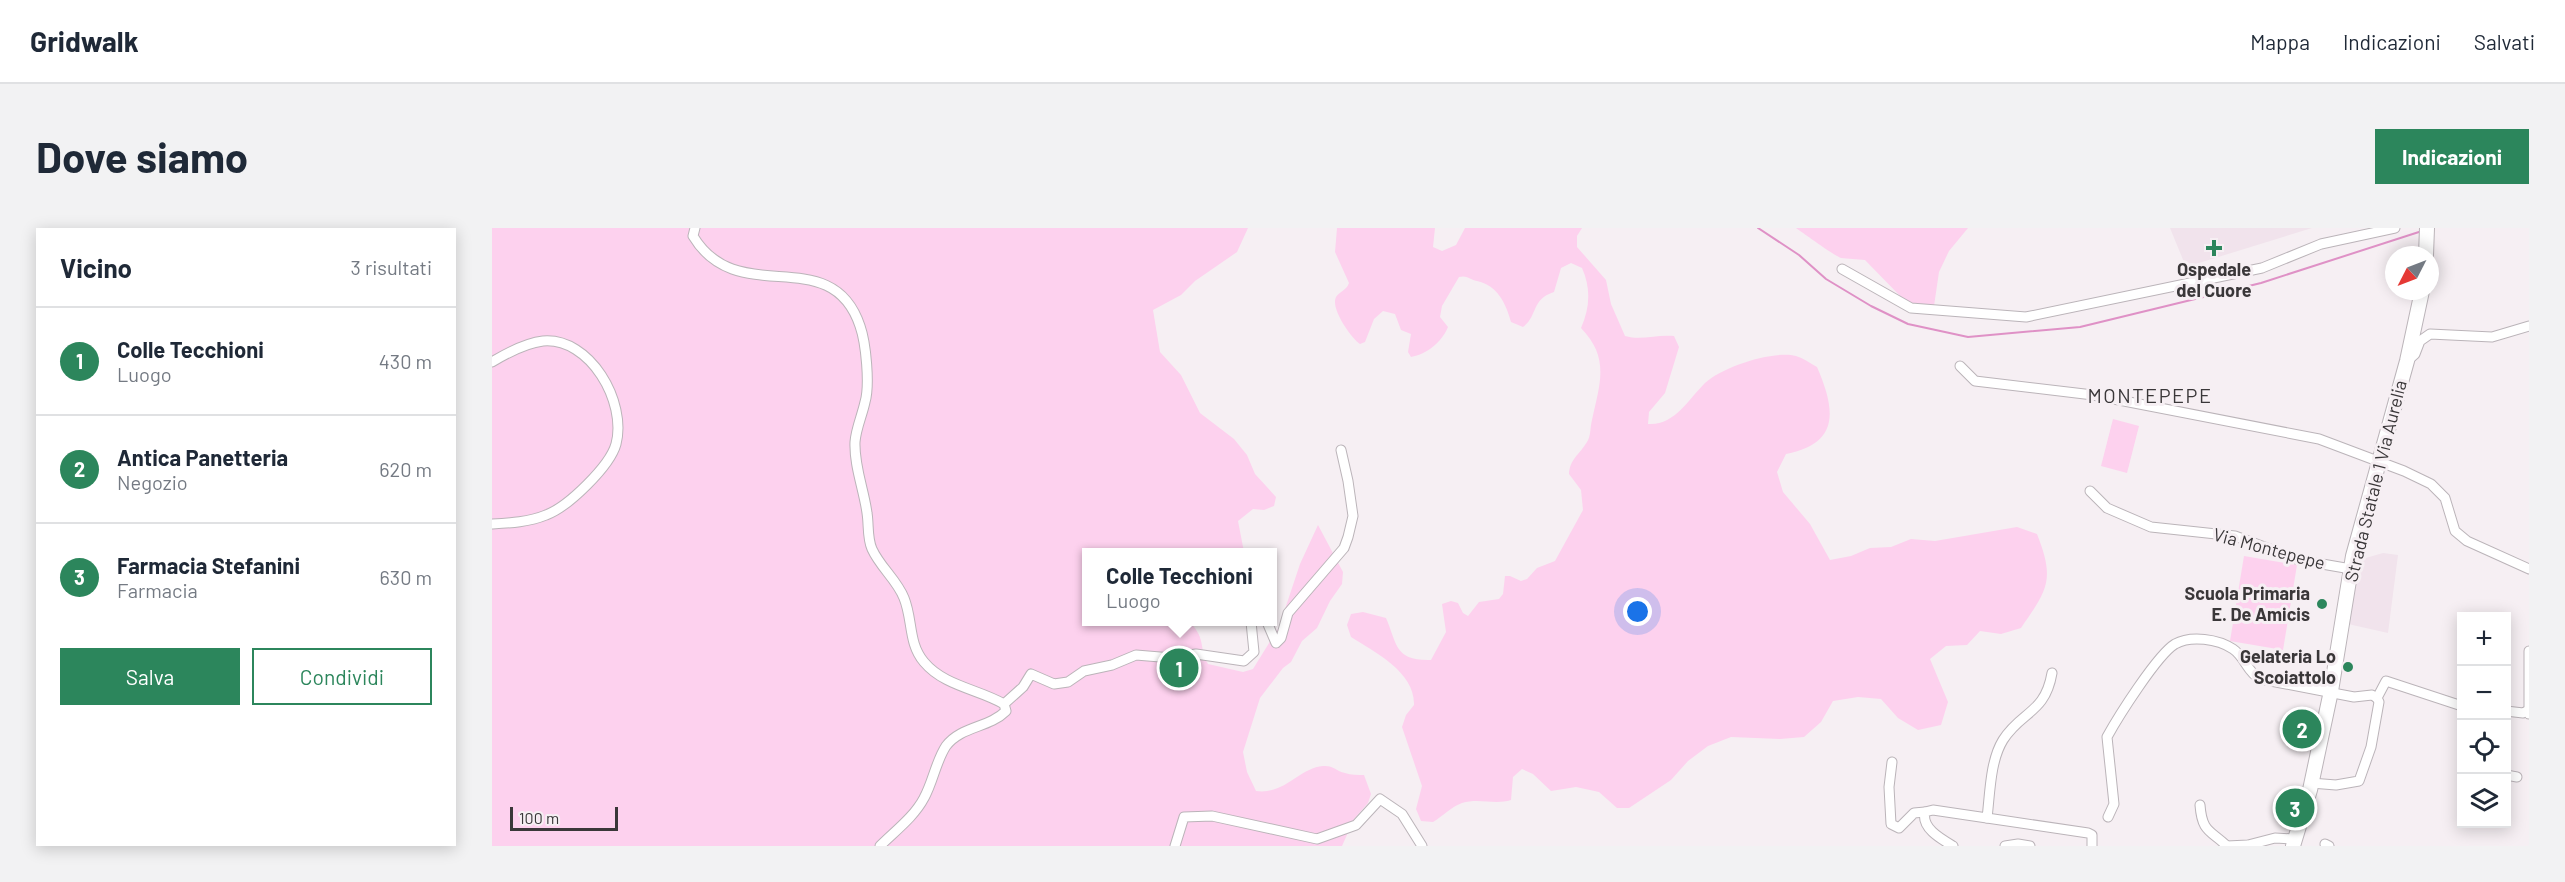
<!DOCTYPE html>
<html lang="it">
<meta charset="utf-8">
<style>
body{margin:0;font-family:Barlow,sans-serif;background:#f2f2f3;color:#1f2937}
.controls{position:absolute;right:18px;bottom:18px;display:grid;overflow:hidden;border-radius:0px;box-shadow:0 3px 15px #0003}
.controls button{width:54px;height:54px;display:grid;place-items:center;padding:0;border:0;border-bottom:2px solid #e0e1e3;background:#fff;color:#1f2937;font:30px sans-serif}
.compass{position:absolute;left:1893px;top:18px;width:54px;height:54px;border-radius:50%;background:#fff;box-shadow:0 3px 15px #0003;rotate:228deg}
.scale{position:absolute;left:18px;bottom:15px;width:108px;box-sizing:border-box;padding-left:6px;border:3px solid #3a3739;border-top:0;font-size:16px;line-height:21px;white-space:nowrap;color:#3a3739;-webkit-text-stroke:4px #f6eff3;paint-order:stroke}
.you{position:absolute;left:1146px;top:384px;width:21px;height:21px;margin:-15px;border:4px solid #fff;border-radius:50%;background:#1a73e8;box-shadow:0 0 0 9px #1a73e833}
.badge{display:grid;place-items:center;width:39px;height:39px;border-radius:50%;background:#2c865c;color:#fff;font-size:20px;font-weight:700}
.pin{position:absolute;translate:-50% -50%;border:3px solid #fff;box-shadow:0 2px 6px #0006}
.popup{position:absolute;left:590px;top:320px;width:195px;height:78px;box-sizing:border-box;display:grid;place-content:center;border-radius:0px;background:#fff;filter:drop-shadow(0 2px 4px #0005);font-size:20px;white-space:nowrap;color:#747a83}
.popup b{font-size:22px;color:#1f2937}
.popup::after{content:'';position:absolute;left:50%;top:100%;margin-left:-12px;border:12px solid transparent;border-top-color:#fff}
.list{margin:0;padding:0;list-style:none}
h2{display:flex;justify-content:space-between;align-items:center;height:78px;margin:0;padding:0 24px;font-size:26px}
h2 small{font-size:20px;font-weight:400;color:#747a83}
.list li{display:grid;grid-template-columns:39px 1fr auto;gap:18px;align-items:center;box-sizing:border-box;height:108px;padding:0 24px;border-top:2px solid #e0e1e3}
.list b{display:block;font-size:22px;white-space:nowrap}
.list p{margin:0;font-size:20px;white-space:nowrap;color:#747a83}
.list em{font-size:20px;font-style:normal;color:#747a83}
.actions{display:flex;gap:12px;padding:18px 24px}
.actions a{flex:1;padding:14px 0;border:2px solid #2c865c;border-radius:0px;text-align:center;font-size:21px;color:#2c865c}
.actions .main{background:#2c865c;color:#fff}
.icon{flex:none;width:33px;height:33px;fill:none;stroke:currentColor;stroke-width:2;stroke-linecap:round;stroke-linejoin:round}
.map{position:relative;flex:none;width:2037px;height:618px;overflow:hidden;border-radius:0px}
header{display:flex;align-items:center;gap:36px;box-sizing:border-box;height:84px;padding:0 30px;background:#fff;border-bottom:2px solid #e0e1e3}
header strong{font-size:28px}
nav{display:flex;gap:33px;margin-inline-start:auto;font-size:21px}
.intro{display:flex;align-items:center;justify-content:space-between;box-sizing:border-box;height:144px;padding:0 36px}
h1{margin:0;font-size:42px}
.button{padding:15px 27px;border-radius:0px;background:#2c865c;color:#fff;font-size:21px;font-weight:700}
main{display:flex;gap:36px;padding:0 36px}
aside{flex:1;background:#fff;border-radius:0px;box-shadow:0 3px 15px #0003}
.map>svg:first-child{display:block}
</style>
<header>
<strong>Gridwalk</strong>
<nav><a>Mappa</a><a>Indicazioni</a><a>Salvati</a></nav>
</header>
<div class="intro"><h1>Dove siamo</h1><a class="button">Indicazioni</a></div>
<main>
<aside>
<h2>Vicino<small>3 risultati</small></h2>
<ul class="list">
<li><span class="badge">1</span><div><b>Colle Tecchioni</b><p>Luogo</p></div><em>430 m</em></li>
<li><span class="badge">2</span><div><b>Antica Panetteria</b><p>Negozio</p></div><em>620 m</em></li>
<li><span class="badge">3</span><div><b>Farmacia Stefanini</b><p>Farmacia</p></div><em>630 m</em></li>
</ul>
<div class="actions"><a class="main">Salva</a><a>Condividi</a></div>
</aside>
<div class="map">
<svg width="2037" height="618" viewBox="0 0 2037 618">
<rect width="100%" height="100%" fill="#f6eff3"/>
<g fill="#f1e3ec">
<path d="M1678,0H1820L1694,39Z"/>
<path d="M1891,325L1906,327L1896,405L1856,396L1867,332Z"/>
</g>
<g fill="#fdd1ee">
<path d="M0,0H756L745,24L703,53L689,67L661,82L668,124L689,147L708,185L742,211L755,227L763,246L784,269L782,278L772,282L761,281L746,293L752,324H594V394H698C715,413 706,418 716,436L751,444L761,441L787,399L808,336L826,297L851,344L850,356L838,373L825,400L810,413L799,434L791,440L768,470L751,524L755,544L764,563C793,567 807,540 831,538C841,537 844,543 853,545C859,547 866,547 872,547L879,566L876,575L862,591L850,618H0Z"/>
<path d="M845,0H943L941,19L950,23L964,17L973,0H1090L1085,8V19L1114,52L1119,76L1133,108C1150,113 1165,106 1182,108L1187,119L1173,165L1157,184L1156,196C1182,198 1196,172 1213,155C1230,139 1281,122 1304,128C1311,130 1318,135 1325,139C1343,181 1349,215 1294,226L1285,244L1291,264L1318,296L1338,332L1359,328L1378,320L1399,319L1419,311L1443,313L1525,299L1545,306C1563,352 1556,361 1529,400L1509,406L1488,403L1475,417L1454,418L1438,431L1456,474L1449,497L1426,502L1406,490L1389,471L1366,469L1341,473L1329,494L1312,509L1288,511L1239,509L1216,518L1196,533L1179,552L1137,580H1125L1107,564L1084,559L1059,563L1041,546L1030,541L1021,549L1019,572C1003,577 987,570 970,575C959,579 951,588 941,594L929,593L924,581L930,558L910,499L914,487L922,477C923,444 884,425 859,409L855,397L859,386L871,384L894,390C905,415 902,433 939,432L954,404L950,376L959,373L966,375L971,385L976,388L987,374L1007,371L1011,366L1013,348H1018L1029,353L1035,351L1045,340L1063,333L1091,282L1089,262L1077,246C1078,231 1087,227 1095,214C1099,208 1098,199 1100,192C1108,155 1118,130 1089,100C1098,80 1099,60 1090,40L1079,35L1069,40L1062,64C1039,71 1046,88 1031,99L1019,94C1014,75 1005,57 985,53C977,51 975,47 967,49L950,78L948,89L956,99C950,114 935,126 919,129L916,124L919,106L909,102L903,86L891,83L882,91L873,114L868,116C859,110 838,80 844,69C848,63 854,63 857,55L843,24Z"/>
<path d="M1304,0H1476L1457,23L1447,44L1442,78L1416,76L1373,32C1365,31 1356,31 1349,30C1343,28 1311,5 1304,0Z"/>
<path d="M1621,191L1647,198L1635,245L1609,238Z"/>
<path d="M1752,328L1805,337L1791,422L1738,413Z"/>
</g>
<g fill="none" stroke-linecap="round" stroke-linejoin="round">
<path stroke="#df91c6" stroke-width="2" d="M1266,0L1307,27L1334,51L1379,78L1416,96L1476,109L1588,99L1769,55L1930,3"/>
<defs>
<g id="street">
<path d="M203,0L201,8C246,83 339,12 368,98C374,115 378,157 373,174C370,188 364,200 363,214C362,238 372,262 375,285C377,297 375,310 380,321C388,339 405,352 412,370C421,392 416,415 432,434C452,458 486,461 512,476L514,483C497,500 469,498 454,518C444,533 441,554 432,570C422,589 403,603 388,618"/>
<path d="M1350,41L1419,80L1534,89L1770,40L1829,16L1903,0"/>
<path d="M1915,133L1923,126L1928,113L1938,106L2000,109L2037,98"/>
<path d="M0,134C15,125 33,115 51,113C98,109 135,174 124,216C118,238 76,279 54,287C37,294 18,295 0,296"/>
<path d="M1468,138L1483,153L1601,167L1827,211L1912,243L1939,256L1953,270L1963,303L1975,313L2037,341"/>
<path d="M1598,263L1615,280L1659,299L1743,308L1807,332L1859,341"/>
<path d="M775,394L784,415L789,410L796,385L852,320L856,309L861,288L856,253L849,222"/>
<path d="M2037,423V486"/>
<path d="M512,476L531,459L539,446L562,456L576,454L592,443L620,437L644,427L680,430L704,426L752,433L762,424L759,394"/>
<path d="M2014,483L2031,485L2035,483"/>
<path d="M1400,534L1397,559L1399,596L1407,600L1422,585L1433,584"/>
<path d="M2014,547L2025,549"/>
<path d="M1819,555L1844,557L1867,553L1879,519L1887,474L1885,470L1894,453L1970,478"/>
<path d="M1708,577C1710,604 1718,602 1735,618"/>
<path d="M1616,589L1622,576L1615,509C1626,489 1665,427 1683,416C1699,407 1726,411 1741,421C1753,429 1755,444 1768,451L1862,469L1880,467L1885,470"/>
<path d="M1495,590L1596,605L1600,607V618"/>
<path d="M1833,616L1837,618"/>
<path d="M683,618L692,589L720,588L825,611L864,597L888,571L910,586L930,618"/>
<path d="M1461,618C1449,611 1429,600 1433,584L1441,582L1495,590C1498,566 1498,533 1511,512C1529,483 1553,486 1560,445"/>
<path d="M1513,618L1526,616L1538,618"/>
<path d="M1735,618L1756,617L1783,610L1802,611"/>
</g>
<g id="primary">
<path d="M1934,27L1935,0"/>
<path d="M1801,618L1818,562L1839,463L1861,328L1915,133L1930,63"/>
</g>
</defs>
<use href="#street" stroke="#bbb4b9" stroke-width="11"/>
<use href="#primary" stroke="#bbb4b9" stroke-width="16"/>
<use href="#street" stroke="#fff" stroke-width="9"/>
<use href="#primary" stroke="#fff" stroke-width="14"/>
</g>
<g fill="#2c865c" stroke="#f6eff3" stroke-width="2">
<path d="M1719 11h6v6h6v6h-6v6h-6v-6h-6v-6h6z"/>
<circle cx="1830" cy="376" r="6"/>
<circle cx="1856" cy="439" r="6"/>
</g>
<g text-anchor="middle" stroke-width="6" stroke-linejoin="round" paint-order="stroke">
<g font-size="18" font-weight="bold" fill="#3a3739" stroke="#f6eff3" text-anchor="end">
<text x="1722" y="48" text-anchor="middle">Ospedale<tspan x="1722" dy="21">del Cuore</tspan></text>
<text x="1818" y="372">Scuola Primaria<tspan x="1818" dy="21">E. De Amicis</tspan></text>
<text x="1844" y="435">Gelateria Lo<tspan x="1844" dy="21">Scoiattolo</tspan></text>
</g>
<g font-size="18" fill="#3a3739" stroke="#f6eff3">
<text transform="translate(1884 253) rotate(-76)" y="6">Strada Statale 1 Via Aurelia</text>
<text transform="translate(1777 321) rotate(15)" y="6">Via Montepepe</text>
</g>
<g font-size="20" letter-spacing="1.5" fill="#3a3739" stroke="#f6eff3">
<text x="1658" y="175">MONTEPEPE</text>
</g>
</g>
</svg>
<div class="controls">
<button>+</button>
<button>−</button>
<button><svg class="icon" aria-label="locate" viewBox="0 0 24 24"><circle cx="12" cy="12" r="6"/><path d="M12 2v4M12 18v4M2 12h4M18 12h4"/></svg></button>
<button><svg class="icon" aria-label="layers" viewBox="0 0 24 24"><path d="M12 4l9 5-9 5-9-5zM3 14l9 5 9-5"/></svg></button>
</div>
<svg class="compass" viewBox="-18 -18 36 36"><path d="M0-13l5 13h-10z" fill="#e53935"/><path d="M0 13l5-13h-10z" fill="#747a83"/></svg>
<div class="scale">100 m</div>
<div class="you"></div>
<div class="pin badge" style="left:687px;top:440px">1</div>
<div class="popup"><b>Colle Tecchioni</b>Luogo</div>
<div class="pin badge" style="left:1810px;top:501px">2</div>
<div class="pin badge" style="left:1803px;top:580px">3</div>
</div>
</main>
